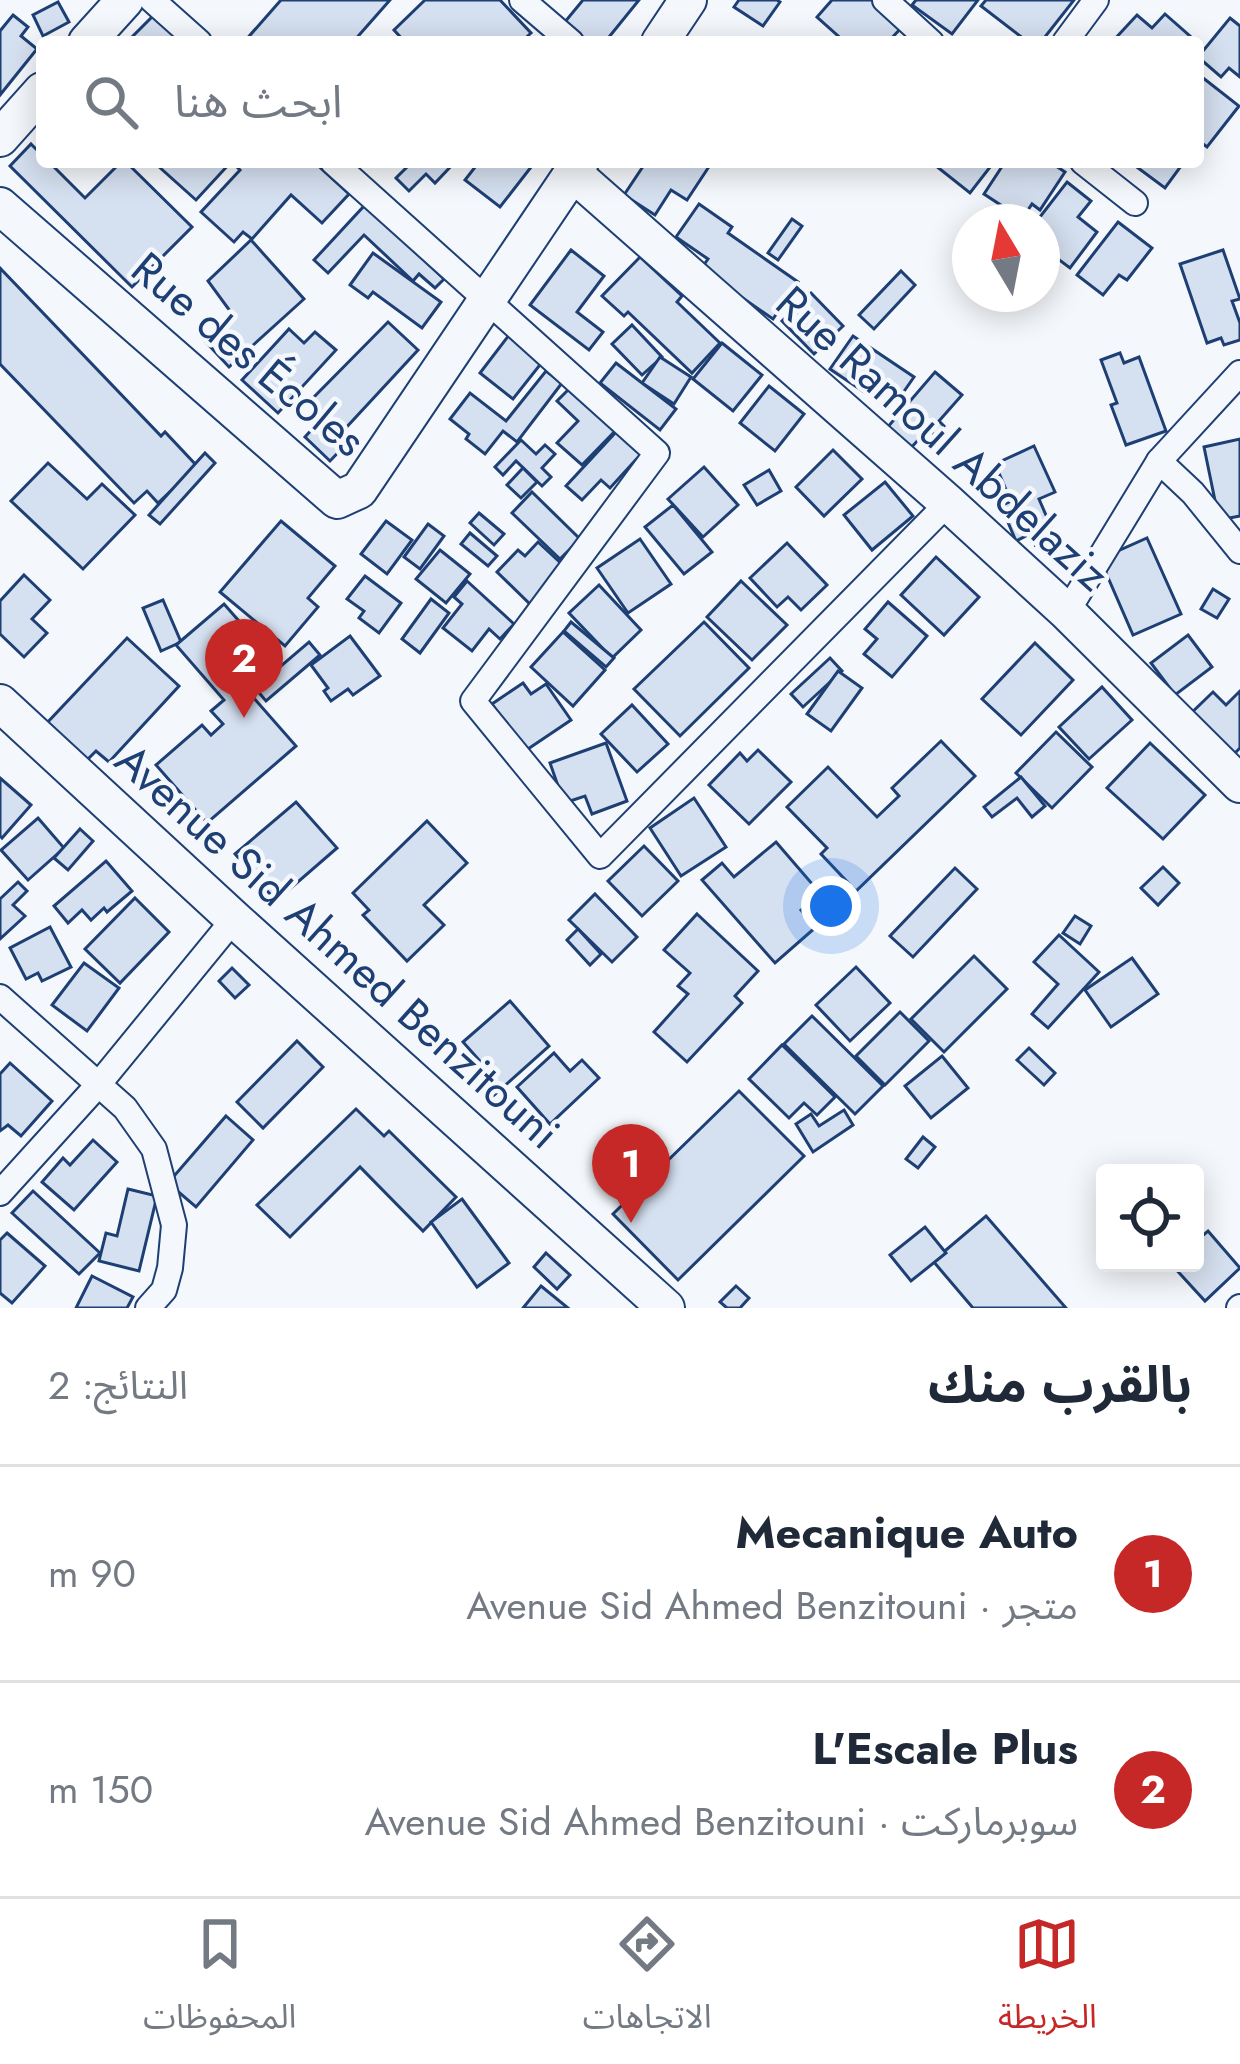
<!DOCTYPE html>
<html lang="ar">
<meta charset="utf-8">
<style>
body{margin:0;font-family:Jost,"Noto Sans Arabic",sans-serif;background:#f6f6f7;color:#1f2937;direction:rtl}
.controls{position:absolute;right:36px;bottom:36px;display:grid;overflow:hidden;border-radius:12px;box-shadow:0 6px 30px #0003}
.controls button{width:108px;height:108px;display:grid;place-items:center;padding:0;border:0;border-bottom:3px solid #e0e1e3;background:#fff;color:#1f2937;font:60px sans-serif}
.compass{position:absolute;left:952px;top:204px;width:108px;height:108px;border-radius:50%;background:#fff;box-shadow:0 6px 30px #0003;rotate:350deg}
.you{position:absolute;left:831px;top:906px;width:42px;height:42px;margin:-30px;border:9px solid #fff;border-radius:50%;background:#1a73e8;box-shadow:0 0 0 18px #1a73e833}
.badge{display:grid;place-items:center;width:78px;height:78px;border-radius:50%;background:#c62828;color:#fff;font-size:39px;font-weight:700}
.pin{position:absolute;translate:-50% -99px;filter:drop-shadow(0 3px 6px #0008)}
.pin::after{content:'';position:absolute;top:63px;width:42px;height:36px;background:inherit;clip-path:polygon(0 0,100% 0,50% 100%)}
.list{margin:0;padding:0;list-style:none}
h2{display:flex;justify-content:space-between;align-items:center;height:156px;margin:0;padding:0 48px;font-size:51px}
h2 small{font-size:39px;font-weight:400;color:#747a83}
.list li{display:grid;grid-template-columns:78px 1fr auto;gap:36px;align-items:center;box-sizing:border-box;height:216px;padding:0 48px;border-top:3px solid #e0e1e3}
.list b{display:block;font-size:45px;white-space:nowrap}
.list p{margin:0;font-size:39px;white-space:nowrap;color:#747a83}
.list em{font-size:39px;font-style:normal;color:#747a83}
.icon{flex:none;width:66px;height:66px;fill:none;stroke:currentColor;stroke-width:2;stroke-linecap:round;stroke-linejoin:round}
.map{position:relative;flex:none;width:1240px;height:1308px;overflow:hidden;direction:ltr}
.search{position:absolute;background:#fff;box-shadow:0 6px 30px #0003;left:36px;right:36px;top:36px;height:132px;display:flex;align-items:center;gap:30px;box-sizing:border-box;padding:0 42px;border-radius:12px;color:#747a83;font-size:45px}
.sheet{height:588px;background:#fff}
nav{display:flex;justify-content:space-around;align-items:center;box-sizing:border-box;height:168px;border-top:3px solid #e0e1e3;background:#fff;font-size:33px;color:#747a83}
nav a{display:grid;justify-items:center;gap:6px}
nav .on{color:#c62828}
.map>svg:first-child{display:block}
</style>
<div class="map">
<svg width="1240" height="1308" viewBox="0 0 1240 1308">
<rect width="100%" height="100%" fill="#f4f7fb"/>
<g fill="#d5e0f0" stroke="#1d3f73" stroke-width="3">
<path d="M281,0H390L353,42H244Z"/>
<path d="M425,0H500L531,33L521,42H405L394,30Z"/>
<path d="M583,0H639L605,42H588L564,23Z"/>
<path d="M739,0H777L780,2L763,26L734,7Z"/>
<path d="M832,0H872L902,27L888,42H845L817,17Z"/>
<path d="M916,0H978L952,34L912,5Z"/>
<path d="M986,0H1074L1041,42H1028L981,6Z"/>
<path d="M58,2L69,22L43,36L33,15Z"/>
<path d="M155,14L182,42H127Z"/>
<path d="M1165,14L1191,37L1187,42H1112L1137,15L1152,28Z"/>
<path d="M13,15L28,27L21,36L37,49L0,95V31Z"/>
<path d="M1230,18L1240,26V77L1229,68L1221,77L1198,57Z"/>
<path d="M1198,74L1239,106L1207,147L1198,140Z"/>
<path d="M31,144L42,155V162H49L85,198L121,162H126L192,227L132,287L10,166Z"/>
<path d="M160,162H231L196,200L157,165Z"/>
<path d="M232,162H314L349,194L322,223L291,195L252,239L243,232L234,242L201,212L240,170Z"/>
<path d="M406,162H455L435,183L426,174L409,191L396,178L409,165Z"/>
<path d="M479,162H535L500,207L465,180Z"/>
<path d="M646,162H712L687,200L671,190L655,215L624,195Z"/>
<path d="M931,162H994L970,193Z"/>
<path d="M1005,162H1050L1065,172L1040,210L1032,204L1022,219L984,194Z"/>
<path d="M1130,162H1184L1165,188Z"/>
<path d="M1067,182L1091,201L1078,217L1097,232L1070,268L1042,247V222H1036Z"/>
<path d="M699,204L732,227L728,233L798,282L773,319L701,269L708,259L676,237Z"/>
<path d="M365,205L444,279L435,288L419,274L413,281L364,235L328,273L314,260Z"/>
<path d="M792,219L802,226L778,260L768,253Z"/>
<path d="M1118,222L1152,248L1127,280L1119,275L1103,295L1077,275Z"/>
<path d="M251,240L304,299L229,367L203,339L233,315L208,281Z"/>
<path d="M571,250L604,276L577,312L603,332L589,350L530,305Z"/>
<path d="M1223,250L1240,299L1232,301L1240,323V340L1224,345L1221,338L1207,343L1180,264Z"/>
<path d="M373,253L441,302L422,328L373,292L368,298L350,285Z"/>
<path d="M640,257L682,296L677,302L720,343L692,373L628,312L624,316L602,296Z"/>
<path d="M0,268L161,436L165,432L197,466L158,503L147,491L134,503L0,364Z"/>
<path d="M901,271L915,285L874,329L859,315Z"/>
<path d="M811,293L843,326L814,354L782,321Z"/>
<path d="M388,322L418,350L343,431L351,439L330,461L305,437L326,414L311,400Z"/>
<path d="M632,325L662,357L642,375L612,344Z"/>
<path d="M289,329L304,343L315,332L336,350L278,413L242,380Z"/>
<path d="M509,335L543,361L513,399L480,373Z"/>
<path d="M853,336L914,377L891,410L830,369Z"/>
<path d="M722,343L762,375L733,411L693,379Z"/>
<path d="M1120,353L1124,363L1139,357L1166,431L1126,445L1111,405L1117,403L1101,360Z"/>
<path d="M660,357L691,377L674,404L642,383Z"/>
<path d="M616,363L676,409L660,430L600,383Z"/>
<path d="M546,371L562,383L517,442L503,431L485,454L466,439L469,434L450,419L470,393L506,421Z"/>
<path d="M935,372L962,395L939,421L944,426L936,436L928,429L910,449L886,429Z"/>
<path d="M572,386L617,429L582,465L557,443L578,421L557,401Z"/>
<path d="M769,386L804,414L775,451L740,423Z"/>
<path d="M617,431L642,453L610,488L601,480L582,500L566,486Z"/>
<path d="M1240,439V516L1219,520L1204,447Z"/>
<path d="M521,440L536,454L545,445L555,454L542,468L551,477L542,486L516,461L503,475L495,467Z"/>
<path d="M1034,446L1055,492L1039,499L1055,536L1035,545L1030,534L1016,541L1001,506L1011,501L995,464Z"/>
<path d="M833,450L862,479L824,516L796,487Z"/>
<path d="M205,453L215,463L160,524L149,515Z"/>
<path d="M48,463L87,499L102,484L135,515L83,569L11,501Z"/>
<path d="M704,467L738,505L703,537L668,499Z"/>
<path d="M523,468L537,482L521,498L507,485Z"/>
<path d="M769,470L781,491L757,505L744,485Z"/>
<path d="M885,482L913,516L872,550L844,515Z"/>
<path d="M532,492L580,539L560,559L512,513Z"/>
<path d="M673,505L712,552L684,574L645,527Z"/>
<path d="M479,513L504,534L494,545L470,523Z"/>
<path d="M281,521L335,566L308,598L318,607L285,646L220,592Z"/>
<path d="M386,521L412,540L387,574L361,554Z"/>
<path d="M428,524L444,536L420,569L404,557Z"/>
<path d="M470,533L497,556L488,566L461,544Z"/>
<path d="M1147,538L1181,614L1133,635L1100,559Z"/>
<path d="M640,539L671,584L628,613L597,568Z"/>
<path d="M538,542L566,568L531,605L497,572L518,550L525,556Z"/>
<path d="M787,543L827,585L801,610L788,597L777,607L750,578Z"/>
<path d="M440,550L470,574L446,603L416,579Z"/>
<path d="M936,557L979,597L944,635L901,595Z"/>
<path d="M24,575L50,600L32,619L47,633L24,657L0,634V601Z"/>
<path d="M365,576L401,603L379,633L359,618L364,611L347,599Z"/>
<path d="M467,581L514,624L500,639L489,629L472,651L443,628L462,604L454,597Z"/>
<path d="M741,581L787,625L752,660L707,617Z"/>
<path d="M599,585L641,630L612,658L569,613Z"/>
<path d="M1213,589L1229,599L1217,618L1201,609Z"/>
<path d="M431,599L449,613L420,653L402,639Z"/>
<path d="M163,600L181,642L161,651L143,608Z"/>
<path d="M888,602L927,636L892,677L864,654L877,639L865,629Z"/>
<path d="M224,604L275,662L245,688L296,746L207,823L156,765L202,725L211,735L223,724L211,711L224,700L176,645Z"/>
<path d="M571,622L614,658L606,667L564,631Z"/>
<path d="M704,622L749,668L680,736L634,689Z"/>
<path d="M563,632L605,670L573,706L531,667Z"/>
<path d="M1188,635L1212,667L1175,695L1151,663Z"/>
<path d="M350,636L380,676L353,695L348,689L331,701L324,691L328,688L311,665Z"/>
<path d="M127,638L179,686L109,762L96,751L86,761L46,724Z"/>
<path d="M309,642L320,655L266,701L255,688Z"/>
<path d="M1035,643L1073,680L1021,735L982,699Z"/>
<path d="M830,658L842,671L803,707L791,694Z"/>
<path d="M838,671L862,688L831,731L807,714Z"/>
<path d="M523,683L531,694L546,684L571,720L525,751L492,704Z"/>
<path d="M1102,687L1132,720L1089,759L1059,727Z"/>
<path d="M1240,691V748L1226,762L1184,720L1213,692L1226,705Z"/>
<path d="M632,705L668,744L637,772L601,734Z"/>
<path d="M1056,732L1092,767L1052,808L1016,773Z"/>
<path d="M941,741L975,776L856,891L821,854L827,848L787,807L828,767L877,817L899,796L892,788Z"/>
<path d="M606,743L627,801L592,814L585,796L564,803L550,763Z"/>
<path d="M1150,743L1205,795L1163,839L1107,788Z"/>
<path d="M758,750L791,782L749,824L709,785L740,753L747,761Z"/>
<path d="M1021,777L1045,806L1032,817L1017,798L992,817L984,807Z"/>
<path d="M0,778L31,805L2,838L0,836Z"/>
<path d="M694,798L726,847L681,876L650,828Z"/>
<path d="M296,802L337,848L276,901L235,854Z"/>
<path d="M38,818L64,848L28,880L1,850Z"/>
<path d="M427,821L467,863L424,905L444,925L407,961L363,915L369,910L353,893Z"/>
<path d="M80,829L93,841L68,870L54,858Z"/>
<path d="M776,842L820,893L801,910L816,927L775,963L702,880L722,863L734,877Z"/>
<path d="M644,846L678,881L642,916L608,881Z"/>
<path d="M106,861L132,891L107,912L104,908L91,920L82,910L68,923L54,906Z"/>
<path d="M1163,867L1179,883L1158,905L1141,888Z"/>
<path d="M955,868L977,889L913,957L890,936Z"/>
<path d="M18,882L27,891L13,905L25,916L0,939V899Z"/>
<path d="M595,894L637,937L612,962L569,920Z"/>
<path d="M135,898L169,932L120,983L85,949Z"/>
<path d="M697,914L758,971L735,996L742,1003L687,1062L654,1032L688,994L678,986L690,973L664,950Z"/>
<path d="M1075,916L1091,926L1080,944L1063,933Z"/>
<path d="M50,927L71,967L42,981L38,973L26,979L10,948Z"/>
<path d="M578,929L601,954L590,965L567,940Z"/>
<path d="M1059,935L1099,972L1048,1028L1032,1014L1058,984L1034,962Z"/>
<path d="M974,956L1007,989L944,1052L911,1019Z"/>
<path d="M1132,958L1158,994L1111,1027L1085,990Z"/>
<path d="M84,963L119,988L87,1031L52,1005Z"/>
<path d="M856,967L890,1003L850,1041L816,1005Z"/>
<path d="M232,968L249,985L235,998L219,981Z"/>
<path d="M510,1001L549,1046L492,1097L483,1087L494,1077L463,1042Z"/>
<path d="M900,1012L929,1041L885,1085L856,1056Z"/>
<path d="M812,1016L883,1086L855,1114L784,1044Z"/>
<path d="M297,1041L323,1067L263,1128L237,1102Z"/>
<path d="M782,1045L835,1097L817,1115L804,1103L789,1118L749,1079Z"/>
<path d="M1029,1048L1055,1073L1044,1085L1017,1060Z"/>
<path d="M554,1053L570,1071L582,1060L599,1078L550,1124L517,1087Z"/>
<path d="M942,1056L968,1088L931,1118L905,1086Z"/>
<path d="M10,1063L52,1101L21,1136L8,1125L0,1131V1074Z"/>
<path d="M739,1091L804,1156L678,1280L613,1214Z"/>
<path d="M356,1109L384,1136L389,1131L456,1197L423,1231L360,1167L290,1237L257,1205Z"/>
<path d="M844,1110L853,1125L813,1152L796,1124L811,1114L819,1126Z"/>
<path d="M226,1116L253,1140L196,1207L168,1183Z"/>
<path d="M923,1137L935,1147L918,1168L906,1159Z"/>
<path d="M93,1140L117,1162L74,1210L42,1182L63,1158L70,1165Z"/>
<path d="M128,1189L157,1196L139,1271L99,1261L106,1233L117,1236Z"/>
<path d="M33,1191L100,1253L79,1274L12,1213Z"/>
<path d="M462,1199L509,1263L477,1287L431,1222Z"/>
<path d="M986,1216L1066,1308H973L933,1261Z"/>
<path d="M925,1227L946,1253L911,1281L890,1255Z"/>
<path d="M1208,1231L1240,1268L1205,1301L1171,1264L1195,1263V1242Z"/>
<path d="M7,1233L45,1266L12,1303L0,1293V1240Z"/>
<path d="M546,1253L570,1275L557,1289L534,1267Z"/>
<path d="M92,1276L133,1297L127,1308H76Z"/>
<path d="M541,1286L568,1308H523Z"/>
<path d="M736,1286L749,1298L740,1308H727L720,1302Z"/>
</g>
<g fill="none" stroke-linecap="round" stroke-linejoin="round">
<defs>
<g id="street">
<path d="M152,0L199,42"/>
<path d="M522,0L571,42"/>
<path d="M885,0L931,42"/>
<path d="M1065,42L1096,0"/>
<path d="M333,162L657,453L473,701L600,856L948,503"/>
<path d="M1083,162L1135,203"/>
<path d="M1159,461L1193,493L1240,551"/>
<path d="M1067,612L1159,461L1240,373"/>
<path d="M0,997L125,1108L154,1149L174,1225L170,1268L164,1290L148,1308"/>
<path d="M0,1193L98,1085L234,919"/>
<path d="M1239,1308L1240,1307"/>
</g>
<g id="secondary">
<path d="M87,42L125,0"/>
<path d="M660,42L688,0"/>
<path d="M0,138L42,91"/>
<path d="M573,173L948,503L1067,612L1240,784"/>
<path d="M0,206L337,500L359,490L580,162"/>
<path d="M0,703L234,919L666,1308"/>
</g>
</defs>
<use href="#street" stroke="#1d3f73" stroke-width="28"/>
<use href="#secondary" stroke="#1d3f73" stroke-width="40"/>
<use href="#street" stroke="#f4f7fb" stroke-width="24"/>
<use href="#secondary" stroke="#f4f7fb" stroke-width="36"/>
</g>
<g text-anchor="middle" stroke-width="9" stroke-linejoin="round" paint-order="stroke">
<g font-size="45" fill="#1d3f73" stroke="#f4f7fb">
<text transform="translate(249 354) rotate(40)" y="16">Rue des Écoles</text>
<text transform="translate(943 438) rotate(42)" y="16">Rue Ramoul Abdelaziz</text>
<text transform="translate(338 946) rotate(42)" y="16">Avenue Sid Ahmed Benzitouni</text>
</g>
</g>
</svg>
<div class="controls">
<button><svg class="icon" aria-label="locate" viewBox="0 0 24 24"><circle cx="12" cy="12" r="6"/><path d="M12 2v4M12 18v4M2 12h4M18 12h4"/></svg></button>
</div>
<svg class="compass" viewBox="-18 -18 36 36"><path d="M0-13l5 13h-10z" fill="#e53935"/><path d="M0 13l5-13h-10z" fill="#747a83"/></svg>
<div class="you"></div>
<div class="pin badge" style="left:631px;top:1223px">1</div>
<div class="pin badge" style="left:244px;top:718px">2</div>
<div class="search"><svg class="icon" aria-label="search" viewBox="0 0 24 24"><circle cx="10" cy="10" r="6"/><path d="M15 15l6 6"/></svg>ابحث هنا</div>
</div>
<section class="sheet">
<h2>بالقرب منك<small>النتائج: 2</small></h2>
<ul class="list">
<li><span class="badge">1</span><div><b>Mecanique Auto</b><p>متجر · Avenue Sid Ahmed Benzitouni</p></div><em>90 m</em></li>
<li><span class="badge">2</span><div><b>L'Escale Plus</b><p>سوبرماركت · Avenue Sid Ahmed Benzitouni</p></div><em>150 m</em></li>
</ul>
</section>
<nav>
<a class="on"><svg class="icon" aria-label="map" viewBox="0 0 24 24"><path d="M3 6l6-2 6 2 6-2v14l-6 2-6-2-6 2zM9 4v14M15 6v14"/></svg>الخريطة</a>
<a><svg class="icon" aria-label="directions" viewBox="0 0 24 24"><path d="M12 3l9 9-9 9-9-9zM9 14v-3h6M13 9l2 2-2 2"/></svg>الاتجاهات</a>
<a><svg class="icon" aria-label="saved" viewBox="0 0 24 24"><path d="M7 4h10v16l-5-4-5 4z"/></svg>المحفوظات</a>
</nav>
